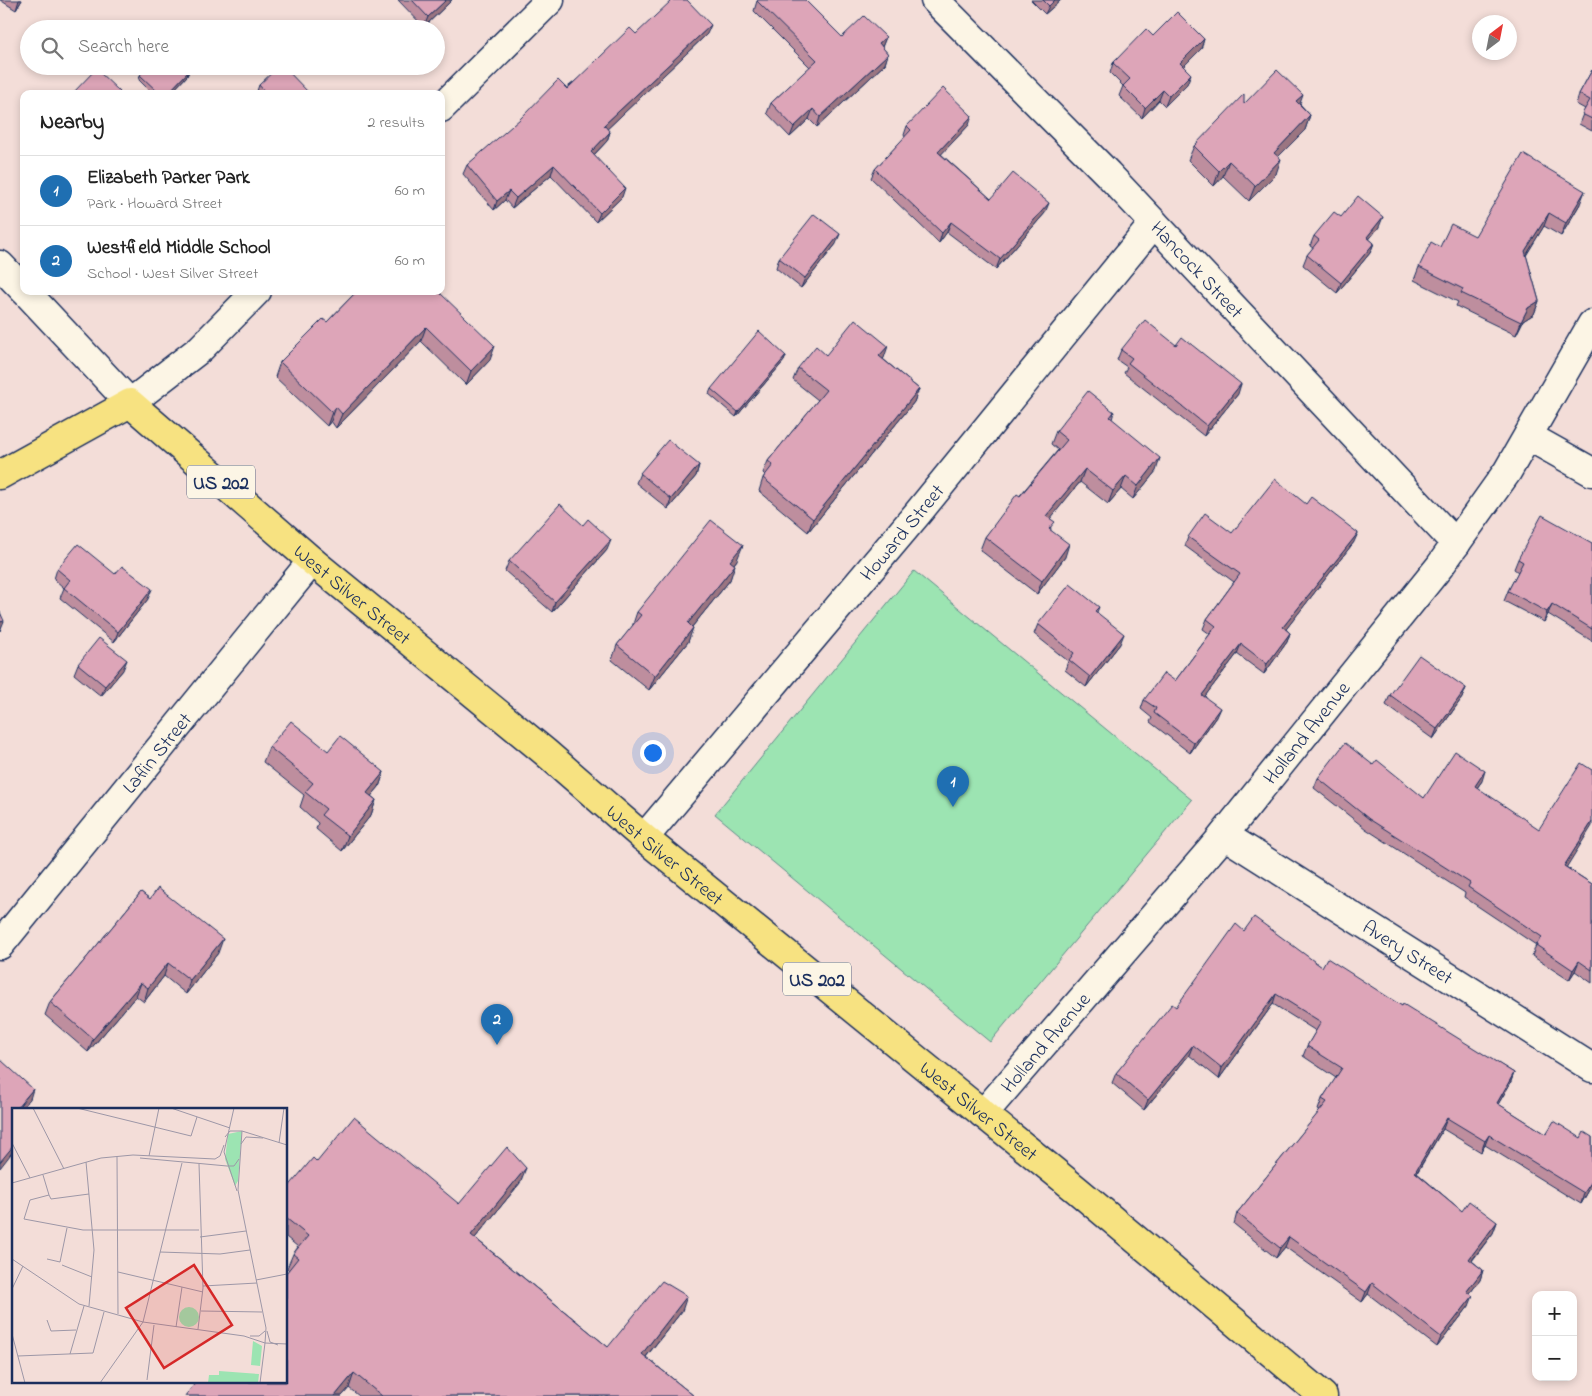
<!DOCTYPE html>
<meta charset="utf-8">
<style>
body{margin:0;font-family:"Indie Flower",sans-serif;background:#f6f6f6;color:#222}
.controls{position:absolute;right:15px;bottom:15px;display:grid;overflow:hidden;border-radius:10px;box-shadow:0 2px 8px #0003}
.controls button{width:45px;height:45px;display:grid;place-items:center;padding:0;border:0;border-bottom:1px solid #e0e0e0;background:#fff;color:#222;font:25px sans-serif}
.compass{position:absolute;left:1472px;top:15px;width:45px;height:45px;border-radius:50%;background:#fff;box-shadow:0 2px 8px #0003;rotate:32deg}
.you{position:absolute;left:652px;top:752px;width:18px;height:18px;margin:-12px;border:4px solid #fff;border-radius:50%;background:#1a73e8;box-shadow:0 0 0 8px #1a73e833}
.badge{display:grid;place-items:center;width:32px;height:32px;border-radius:50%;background:#1f6fb2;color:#fff;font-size:16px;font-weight:700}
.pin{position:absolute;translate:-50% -41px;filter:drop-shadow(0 1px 2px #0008)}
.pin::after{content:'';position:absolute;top:26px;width:18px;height:15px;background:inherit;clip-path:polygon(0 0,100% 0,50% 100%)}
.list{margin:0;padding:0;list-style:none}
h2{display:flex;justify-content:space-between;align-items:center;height:65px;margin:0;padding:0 20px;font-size:21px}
h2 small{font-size:16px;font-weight:400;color:#767676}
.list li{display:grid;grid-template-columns:32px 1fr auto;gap:15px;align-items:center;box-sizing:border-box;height:70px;padding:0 20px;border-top:1px solid #e0e0e0}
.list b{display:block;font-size:19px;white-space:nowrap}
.list p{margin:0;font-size:16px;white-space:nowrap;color:#767676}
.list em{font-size:16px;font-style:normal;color:#767676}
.icon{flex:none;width:28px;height:28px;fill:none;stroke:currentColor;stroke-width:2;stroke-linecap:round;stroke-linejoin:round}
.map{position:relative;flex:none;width:1592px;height:1396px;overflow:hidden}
.search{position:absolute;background:#fff;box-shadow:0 2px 8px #0003;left:20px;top:20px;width:425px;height:55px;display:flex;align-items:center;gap:12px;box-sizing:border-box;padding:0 18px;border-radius:28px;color:#767676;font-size:19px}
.panel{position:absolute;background:#fff;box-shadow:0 2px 8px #0003;left:20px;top:90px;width:425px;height:205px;border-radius:10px}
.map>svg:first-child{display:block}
</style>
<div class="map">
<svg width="1592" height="1396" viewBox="0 0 1592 1396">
<rect width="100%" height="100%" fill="#f3ddd8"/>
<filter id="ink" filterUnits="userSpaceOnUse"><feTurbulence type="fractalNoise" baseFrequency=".02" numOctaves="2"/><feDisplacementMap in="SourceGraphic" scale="10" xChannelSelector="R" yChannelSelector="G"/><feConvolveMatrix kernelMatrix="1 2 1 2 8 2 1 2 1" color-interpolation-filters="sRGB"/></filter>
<g filter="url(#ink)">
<path fill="#9ce4b2" stroke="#5c8a88" d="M914,571L1192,800L990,1042L715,814Z"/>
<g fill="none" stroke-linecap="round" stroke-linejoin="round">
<defs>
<g id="street">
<path id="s1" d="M935,0L1108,174L1456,544"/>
<path d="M1528,436L1592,472"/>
<path id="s2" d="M1224,835L1592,1068"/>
<path id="s3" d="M644,838L917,514L1154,223"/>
<path id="s4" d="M0,945L312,561"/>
<path id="s5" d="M983,1114L1217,843L1440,566L1507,472L1592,324"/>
</g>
<g id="secondary">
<path d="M441,108L550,0"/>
<path d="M0,265L24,290"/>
<path d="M25,291L130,403L200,349L257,291"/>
</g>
<g id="highway">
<path id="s6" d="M0,475L130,403L312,561L545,752L644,838L1077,1190L1323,1396"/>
</g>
</defs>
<use href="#street" stroke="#1b2f5e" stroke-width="31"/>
<use href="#secondary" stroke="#1b2f5e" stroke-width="31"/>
<use href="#highway" stroke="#1b2f5e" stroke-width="31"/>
<use href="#street" stroke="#fcf5e5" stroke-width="28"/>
<use href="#secondary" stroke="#fcf5e5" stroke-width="28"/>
<use href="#highway" stroke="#f7e281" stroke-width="28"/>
</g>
<g fill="#be8e9e" stroke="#1b2f5e">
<path d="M0,0H22L16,10Z"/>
<path d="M398,0H452L424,27Z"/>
<path d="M1031,0H1061L1045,14Z"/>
<path d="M757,1L842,37H886L882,47L888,54L885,64L817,127L809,119L790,137L767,113L771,103L810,67L754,11Z"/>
<path d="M636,34H707L607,129L610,132L607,141L594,155L622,197L596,222L551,175L512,208L505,200L494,210L463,174L467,165Z"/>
<path d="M1153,36L1204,39L1201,49L1183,66L1187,84L1165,106L1159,100L1142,118L1119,96L1123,86L1110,73L1113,63Z"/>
<path d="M1592,70V131L1579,124L1585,109L1576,104L1579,94Z"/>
<path d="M189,71L187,76L170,94H153L139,80L140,75Z"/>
<path d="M259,85L310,94H256Z"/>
<path d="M1244,104H1300L1310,115L1305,130L1278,157L1276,174L1249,201L1223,176L1214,186L1188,160L1194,146Z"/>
<path d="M969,125L941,154L991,199L1045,213L996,269L947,232L939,243L871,178L875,169L905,137L904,135L907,126Z"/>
<path d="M1580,204L1561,236L1544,226L1526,255L1539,301L1534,314L1523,321L1516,335L1456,306L1458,302L1414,280L1419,267L1440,247Z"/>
<path d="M1341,217L1379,227L1369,239L1374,243L1370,253L1337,293L1303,265L1307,255L1313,248L1310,246L1314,236Z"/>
<path d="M836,244L801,288L776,268L779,258Z"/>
<path d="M357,291L490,360L466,385L421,341L336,428L331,421L327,426L275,377L280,362L327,322Z"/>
<path d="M1121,350L1238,394L1204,436L1124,373L1127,367L1117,360Z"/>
<path d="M826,355L884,358L883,359L919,389L914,402L808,532L759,491L763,478L765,475L763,473L768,461L818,400L793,380L798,368Z"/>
<path d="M786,356L784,361L736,417L709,394L711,389Z"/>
<path d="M1114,412L1112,419L1156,471L1133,499L1121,489L1108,504L1080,482L1050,518L1051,531L1065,557L1037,594L980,550L985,537L1058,450L1051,444L1056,431Z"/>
<path d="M699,465L696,476L668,509L636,483L640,473Z"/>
<path d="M1232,533L1354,542L1286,629L1290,633L1287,642L1264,674L1237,654L1205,696L1216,717L1190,753L1150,722L1152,718L1141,709L1144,700L1175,681L1210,634L1203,629L1207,619L1234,582L1185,546L1188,537Z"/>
<path d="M1592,543V641L1548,614L1544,622L1504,601L1508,591L1518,572L1514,569L1518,559Z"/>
<path d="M607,550L552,612L505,571L509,561Z"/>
<path d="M737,560L734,564L730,580L692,627L688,642L649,690L612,660L617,645L632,627L637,612Z"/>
<path d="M57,569L115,574L148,599L114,642L60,598L64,588L54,579Z"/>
<path d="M1099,607L1097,612L1120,644L1086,687L1065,670L1068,661L1034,634L1038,624Z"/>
<path d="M78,664L123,670L101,696L74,674Z"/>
<path d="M1466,688L1462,698L1433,739L1386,705L1390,695Z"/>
<path d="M269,747L328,751L384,772L379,787L371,796L376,800L371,815L342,851L316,829L318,823L300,807L304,795L263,762Z"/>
<path d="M1373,765L1424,798L1482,781L1477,788L1566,867L1592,884V983L1575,971L1569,980L1532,956L1536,945L1464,897L1465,893L1366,829L1314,788L1318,778Z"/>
<path d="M141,892L218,953L186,994L164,976L144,1002L136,996L88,1052L45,1015L50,1002Z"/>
<path d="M1244,931L1322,967L1402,1006L1514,1073L1510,1084L1498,1104L1546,1134L1581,1138L1592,1137V1185L1581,1204L1485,1145L1481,1152L1443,1129L1417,1173L1462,1211L1497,1222L1493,1233L1472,1261L1483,1270L1480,1280L1470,1293L1469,1306L1437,1347L1368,1294L1362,1302L1285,1247L1276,1258L1234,1224L1237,1213L1320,1111L1318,1110L1322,1099L1336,1078L1303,1056L1307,1046L1316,1031L1273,1004L1219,1079L1189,1055L1144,1110L1112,1083L1116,1073L1176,1007Z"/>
<path d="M317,1162L459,1204L520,1183L475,1238L608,1347L682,1311L646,1357L694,1396H359L349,1388L342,1396H185L289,1270L287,1268L293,1254L298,1247L286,1237V1190Z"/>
</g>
<g fill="#9b7481" stroke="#1b2f5e">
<path d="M19,0H22L16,10Z"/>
<path d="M446,0H452L424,27L428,17Z"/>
<path d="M1055,0H1061L1045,14L1049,6Z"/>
<path d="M711,25L707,34L601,135L604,125Z"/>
<path d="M886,37L882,47L879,43Z"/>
<path d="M1204,39L1201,49L1177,73L1180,63Z"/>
<path d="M888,54L885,64L817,127L820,117Z"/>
<path d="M189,71L187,76L170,94H167Z"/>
<path d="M1191,74L1187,84L1165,106L1169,96Z"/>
<path d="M1163,90L1159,100L1142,118L1145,108Z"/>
<path d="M1303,95L1298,109L1296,101Z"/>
<path d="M813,109L809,119L790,137L794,127Z"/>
<path d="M1310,115L1305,130L1268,167L1274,153Z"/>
<path d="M972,116L969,125L935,161L938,152Z"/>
<path d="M610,132L607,141L587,162L591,152Z"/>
<path d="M1281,159L1276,174L1249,201L1255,186Z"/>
<path d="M1229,161L1223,176L1214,186L1219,171Z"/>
<path d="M554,165L551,175L512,208L516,198Z"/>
<path d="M625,188L622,197L596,222L600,213Z"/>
<path d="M509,191L505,200L494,210L497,201Z"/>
<path d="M1585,191L1580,204L1561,236L1566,223Z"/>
<path d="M1049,203L1045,213L996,269L1000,259Z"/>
<path d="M1549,213L1544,226L1521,264L1525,251Z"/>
<path d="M1383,217L1379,227L1363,247L1367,237Z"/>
<path d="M951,222L947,232L939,243L942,233Z"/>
<path d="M840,234L836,244L801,288L805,278Z"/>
<path d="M1374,243L1370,253L1337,293L1341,283Z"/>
<path d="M1539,301L1534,314L1523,321L1516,335L1521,322L1528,308Z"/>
<path d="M426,327L421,341L336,428L342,414Z"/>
<path d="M495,346L490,360L466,385L471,371Z"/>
<path d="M888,346L884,358L875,369L879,356Z"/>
<path d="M786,356L784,361L736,417L738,412Z"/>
<path d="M1241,384L1238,394L1204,436L1207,426Z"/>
<path d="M919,389L914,402L808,532L813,519Z"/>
<path d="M336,407L331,421L327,426L332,412Z"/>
<path d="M1160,458L1156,471L1133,499L1138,486Z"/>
<path d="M699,465L696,476L668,509L671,499Z"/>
<path d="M1085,469L1080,482L1042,529L1046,516Z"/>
<path d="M1126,476L1121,489L1108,504L1113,491Z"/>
<path d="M1358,533L1354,542L1280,637L1283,627Z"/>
<path d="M611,540L607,550L552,612L555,602Z"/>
<path d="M1069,544L1065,557L1037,594L1042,581Z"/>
<path d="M743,545L737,560L725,576L730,561Z"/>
<path d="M735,565L730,580L683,638L688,623Z"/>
<path d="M152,589L148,599L114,642L118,632Z"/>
<path d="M1552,604L1548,614L1544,622L1547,612Z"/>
<path d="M4,621L0,631V622Z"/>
<path d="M693,628L688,642L649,690L655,676Z"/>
<path d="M1290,633L1287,642L1264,674L1267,664Z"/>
<path d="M1124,634L1120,644L1086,687L1090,677Z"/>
<path d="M1241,644L1237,654L1199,704L1202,695Z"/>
<path d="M127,660L123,670L101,696L105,686Z"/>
<path d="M1466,688L1462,698L1433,739L1437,729Z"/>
<path d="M1220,708L1216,717L1190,753L1194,743Z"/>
<path d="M1485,771L1482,781L1471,796L1475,786Z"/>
<path d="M384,772L379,787L362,807L367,793Z"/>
<path d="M376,800L371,815L342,851L348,836Z"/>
<path d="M1592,822V826L1561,876L1564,866Z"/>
<path d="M223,939L218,953L186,994L190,980Z"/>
<path d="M1579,961L1575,971L1569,980L1573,970Z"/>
<path d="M168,963L164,976L144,1002L148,988Z"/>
<path d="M141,983L136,996L88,1052L93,1039Z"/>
<path d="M1276,994L1273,1004L1219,1079L1222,1068Z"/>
<path d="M1193,1045L1189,1055L1144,1110L1148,1100Z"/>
<path d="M1514,1073L1510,1084L1493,1113L1497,1103Z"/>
<path d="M33,1089L30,1099L20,1110H16Z"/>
<path d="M1447,1118L1443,1129L1411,1182L1415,1172Z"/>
<path d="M1489,1135L1485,1145L1481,1152L1485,1141Z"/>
<path d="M14,1142V1150L0,1168V1162Z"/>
<path d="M526,1168L520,1183L466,1249L471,1235Z"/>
<path d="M1592,1181V1185L1581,1204L1584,1193Z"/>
<path d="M1497,1222L1493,1233L1465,1269L1469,1259Z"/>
<path d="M1289,1237L1285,1247L1276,1258L1280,1248Z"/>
<path d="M1483,1270L1480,1280L1464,1301L1467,1291Z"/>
<path d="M1372,1283L1368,1294L1362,1302L1366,1292Z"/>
<path d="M687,1296L682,1311L637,1368L642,1354Z"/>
<path d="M1473,1296L1469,1306L1437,1347L1441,1337Z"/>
<path d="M354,1373L349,1388L342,1396H335Z"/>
</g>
<g fill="#dda5b8" stroke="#1b2f5e">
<path d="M412,0H446L428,17Z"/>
<path d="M672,0H687L711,25L604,125L610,132L591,152L625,188L600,213L554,165L516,198L509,191L497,201L467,165L520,119L558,80L567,89L630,28L636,34Z"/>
<path d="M758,0H805L842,37L864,16L886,37L879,43L888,54L820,117L813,109L794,127L771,103L817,60L757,1Z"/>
<path d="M1043,0H1055L1049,6Z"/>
<path d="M1177,12L1204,39L1180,63L1191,74L1169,96L1163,90L1145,108L1123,86L1130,79L1113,63L1146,29L1153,36Z"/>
<path d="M149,66H185L189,71L167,94H160L140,75Z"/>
<path d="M279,66H283L310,94H266V93L259,85Z"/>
<path d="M96,69L120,92L118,94H72Z"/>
<path d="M1277,70L1303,95L1296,101L1310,115L1274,153L1281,159L1255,186L1229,161L1219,171L1194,146L1244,94V104Z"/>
<path d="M1592,70V119L1582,114L1590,100L1579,94Z"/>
<path d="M943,88L972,116L938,152L991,199L1013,173L1049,203L1000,259L951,222L942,233L875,169L911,130L907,126Z"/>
<path d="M1523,154L1585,191L1566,223L1549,213L1525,251L1539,301L1528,308L1521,322L1461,293L1463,289L1419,267L1431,242L1440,247L1451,224L1475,236Z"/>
<path d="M1358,196L1383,217L1367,237L1374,243L1341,283L1307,255L1319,240L1314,236L1334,212L1341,217Z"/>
<path d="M814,214L840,234L805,278L779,258Z"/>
<path d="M357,291H438L495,346L471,371L426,327L342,414L336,407L332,412L280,362L323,319L327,322Z"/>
<path d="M855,319L888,346L879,356L919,389L813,519L763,478L773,465L768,461L826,390L798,368L816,346L826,355Z"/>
<path d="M1145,320L1176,345L1182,337L1241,384L1207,426L1128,363L1132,358L1121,350Z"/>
<path d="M759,331L786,356L738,412L711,389Z"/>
<path d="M1088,391L1114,412L1110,417L1160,458L1138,486L1126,476L1113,491L1085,469L1046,516L1055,522L1049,529L1069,544L1042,581L985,537L1017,494L1020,496L1067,440L1056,431Z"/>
<path d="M668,440L699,465L671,499L640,473Z"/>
<path d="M1275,479L1306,504L1311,497L1358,533L1283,627L1290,633L1267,664L1241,644L1202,695L1220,708L1194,743L1154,713L1156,708L1144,700L1164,673L1175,681L1216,626L1207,619L1240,574L1188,537L1205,513L1232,533Z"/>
<path d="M560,504L583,525L588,519L611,540L555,602L509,561Z"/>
<path d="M1542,515L1592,543V629L1552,604L1547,612L1508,591L1523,562L1518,559Z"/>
<path d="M711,520L743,545L730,561L735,565L688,623L693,628L655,676L617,645L641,615L637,612Z"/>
<path d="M78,544L115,574L122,566L152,589L118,632L64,588L70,580L57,569Z"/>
<path d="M1070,584L1099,607L1095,611L1124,634L1090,677L1069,660L1074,653L1038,624Z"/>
<path d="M0,612L4,621L0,622Z"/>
<path d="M99,638L127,660L105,686L78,664Z"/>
<path d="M1419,655L1466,688L1437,729L1390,695Z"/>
<path d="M291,721L328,751L340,736L384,772L367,793L376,800L348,836L321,815L326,809L305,792L313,783L269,747Z"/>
<path d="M1345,743L1373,765L1377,760L1424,798L1455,751L1485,771L1475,786L1539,829L1581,763L1592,770V822L1564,866L1592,884V970L1579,961L1573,970L1536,945L1542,937L1468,887L1470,883L1369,819L1318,778Z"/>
<path d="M158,888L223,939L190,980L168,963L148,988L141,983L93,1039L50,1002L141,892L150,899Z"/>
<path d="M1254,917L1322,967L1327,958L1402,1006L1403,1004L1514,1073L1497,1103L1546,1134L1554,1121L1581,1138L1584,1132L1592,1137V1181L1584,1193L1489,1135L1485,1141L1447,1118L1415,1172L1462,1211L1469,1201L1497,1222L1469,1259L1483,1270L1467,1291L1473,1296L1441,1337L1372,1283L1366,1292L1289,1237L1280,1248L1237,1213L1327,1102L1322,1099L1342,1068L1307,1046L1321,1022L1276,994L1222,1068L1193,1045L1148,1100L1116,1073L1172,1004L1176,1007L1236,924L1244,931Z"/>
<path d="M1,1060L33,1089L16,1109L17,1110H14V1145L0,1162V1061Z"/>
<path d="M354,1117L459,1204L507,1147L526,1168L471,1235L608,1347L662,1281L687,1296L642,1354L694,1396H382L354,1373L335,1396H185L196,1382H286V1273L298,1258L293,1254L308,1236L286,1218V1190L313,1158L317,1162Z"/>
</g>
</g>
<g text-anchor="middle" stroke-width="4" stroke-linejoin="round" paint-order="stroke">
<g fill="#fcf5e5" stroke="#5e6a86" stroke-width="1">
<rect x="187" y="465.5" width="68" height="33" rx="4"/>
<rect x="783" y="962.5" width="68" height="33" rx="4"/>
</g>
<g font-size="19" font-weight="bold" fill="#1b2f5e">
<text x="221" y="489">US 202</text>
<text x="817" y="986">US 202</text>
</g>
<g font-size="20" fill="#1b2f5e" stroke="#fcf5e5">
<text dy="7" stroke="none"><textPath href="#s1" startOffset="376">Hancock Street</textPath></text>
<text dy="7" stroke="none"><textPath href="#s3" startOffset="400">Howard Street</textPath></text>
<text dy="7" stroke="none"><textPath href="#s6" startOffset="442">West Silver Street</textPath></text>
<text dy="7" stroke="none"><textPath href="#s5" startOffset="500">Holland Avenue</textPath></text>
<text dy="7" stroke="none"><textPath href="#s4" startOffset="248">Laflin Street</textPath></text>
<text dy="7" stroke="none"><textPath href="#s6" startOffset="849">West Silver Street</textPath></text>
<text dy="7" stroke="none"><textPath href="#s2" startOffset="218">Avery Street</textPath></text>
<text dy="7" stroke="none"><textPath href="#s5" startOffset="95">Holland Avenue</textPath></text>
<text dy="7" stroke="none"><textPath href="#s6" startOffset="1254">West Silver Street</textPath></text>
</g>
</g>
<g transform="translate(12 1108)">
<rect width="275" height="275" fill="#f3ddd8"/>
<path d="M230,23L226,73L223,78L213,51L216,26ZM167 209a10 10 0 1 1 20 0a10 10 0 1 1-20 0ZM241,233L250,238L248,258L239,257ZM207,263L247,266L246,275H196L197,267H207Z" fill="#9ce4b2"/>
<path fill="none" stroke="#9d97a7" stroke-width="1" d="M21,0L52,61M65,0L179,28L185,9M159,0L218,20M222,0L212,44L225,83M230,23L275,37M0,35L18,70M267,35L272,0M229,36L234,29L251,30M137,48L147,0M105,49L106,206M128,50L215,58M74,54L82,142L77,198M215,58H222L227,51M31,67L37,87M0,75L89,50L121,47L203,51L208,48L212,37M37,87L18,92L12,111L71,122H187M37,87L39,91L77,86M188,129L234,123M148,144L208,146L238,142M0,151L67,196L131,214M35,151L48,154L55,120M50,157L80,169M106,164L191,184M244,172L275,166M191,178L245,175M0,181L11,158M189,203L250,204M35,212L39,223L64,222M131,214L170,55M164,219L170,179M186,221L191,180L187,56M255,223L258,234L266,237M0,226L13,275M238,228H247L253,223M253,235L275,236M58,246L72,198M6,248L81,245L92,204M135,272L142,217M88,275L131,214L232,228L253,235L254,220L226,82L230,23H218L213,29M248,275L253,235"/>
<path fill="#d62828" fill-opacity="0.15" stroke="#d62828" stroke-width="2.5" d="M182,157L220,217L152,260L114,200Z"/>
<rect width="275" height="275" fill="none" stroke="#1b2f5e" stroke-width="2.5"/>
</g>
</svg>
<div class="controls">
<button>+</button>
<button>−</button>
</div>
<svg class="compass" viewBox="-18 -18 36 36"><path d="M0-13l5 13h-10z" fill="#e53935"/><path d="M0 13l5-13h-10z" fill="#767676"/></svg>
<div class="you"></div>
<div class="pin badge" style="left:953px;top:807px">1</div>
<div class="pin badge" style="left:497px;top:1045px">2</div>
<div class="search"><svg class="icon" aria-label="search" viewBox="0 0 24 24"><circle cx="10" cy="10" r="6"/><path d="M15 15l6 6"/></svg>Search here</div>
<section class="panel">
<h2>Nearby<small>2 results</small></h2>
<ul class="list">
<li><span class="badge">1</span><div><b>Elizabeth Parker Park</b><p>Park · Howard Street</p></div><em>60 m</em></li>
<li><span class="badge">2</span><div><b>Westfield Middle School</b><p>School · West Silver Street</p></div><em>60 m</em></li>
</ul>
</section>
</div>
